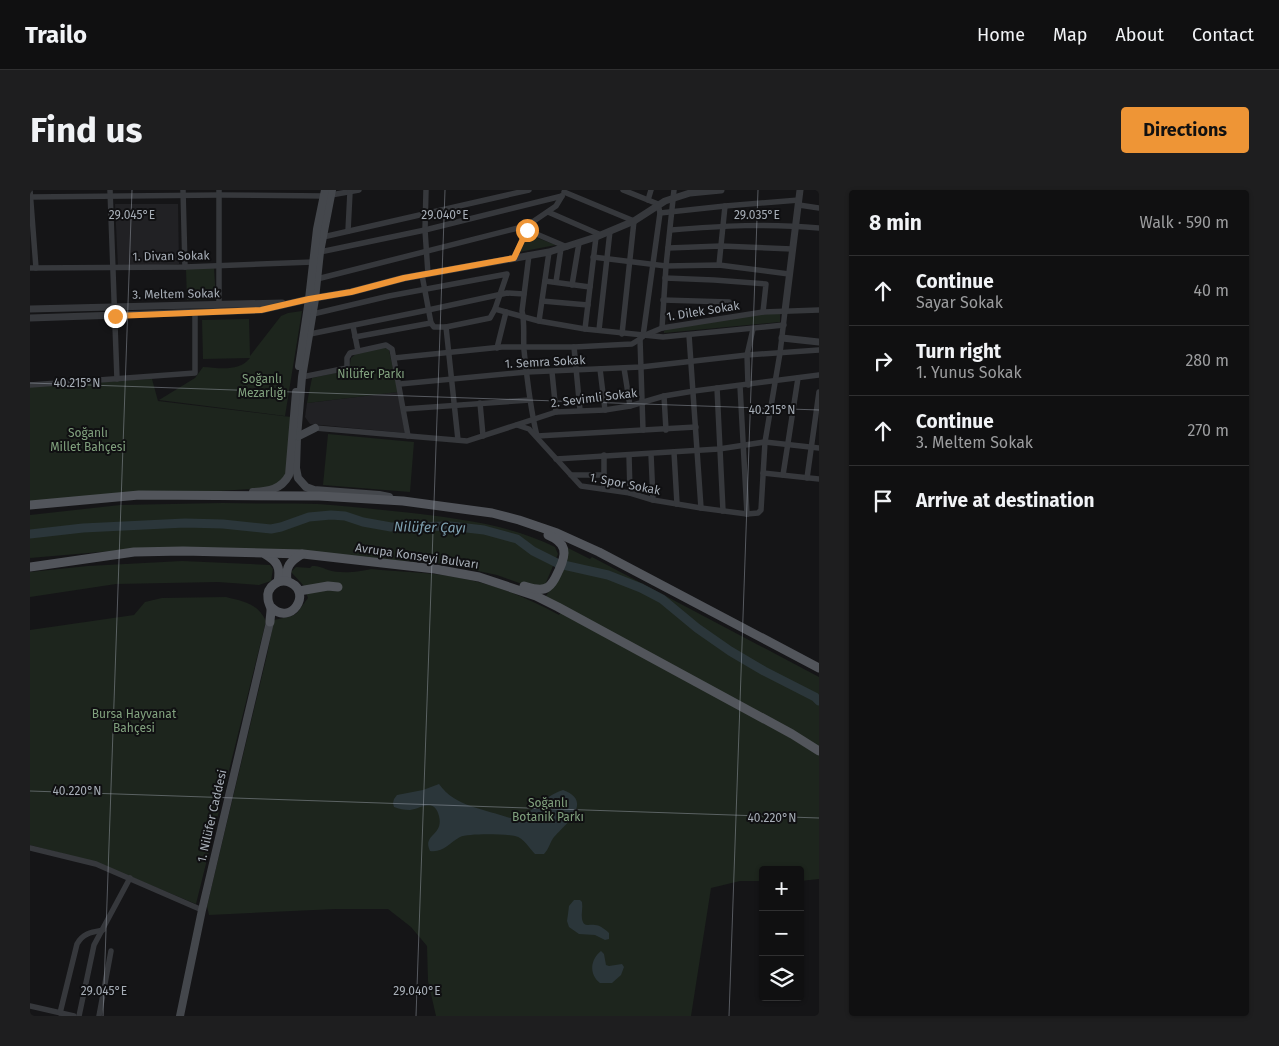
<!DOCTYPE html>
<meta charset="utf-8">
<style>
body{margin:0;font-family:"Fira Sans",sans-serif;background:#1e1e1f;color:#f1f3f6}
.controls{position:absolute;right:15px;bottom:15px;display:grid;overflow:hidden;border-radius:5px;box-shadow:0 1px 4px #0004}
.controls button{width:45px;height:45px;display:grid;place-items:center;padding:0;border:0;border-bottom:1px solid #303031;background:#101011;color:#f1f3f6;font:25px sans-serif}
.stop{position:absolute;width:15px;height:15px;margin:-11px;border:4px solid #ee9536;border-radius:50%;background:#fff}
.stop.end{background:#ee9536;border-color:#fff;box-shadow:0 1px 5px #0008}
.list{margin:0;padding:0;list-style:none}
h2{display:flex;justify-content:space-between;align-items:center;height:65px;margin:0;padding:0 20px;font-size:21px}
h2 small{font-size:16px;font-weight:400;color:#9c9d9f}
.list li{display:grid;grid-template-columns:32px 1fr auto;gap:15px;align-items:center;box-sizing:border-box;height:70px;padding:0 20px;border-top:1px solid #303031}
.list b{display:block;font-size:19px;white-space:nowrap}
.list p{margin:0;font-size:16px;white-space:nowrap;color:#9c9d9f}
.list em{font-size:16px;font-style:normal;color:#9c9d9f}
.icon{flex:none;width:28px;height:28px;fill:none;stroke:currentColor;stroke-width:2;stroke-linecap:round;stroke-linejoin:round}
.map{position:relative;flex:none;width:789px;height:826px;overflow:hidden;border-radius:5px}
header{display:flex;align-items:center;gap:30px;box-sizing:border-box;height:70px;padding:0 25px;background:#101011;border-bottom:1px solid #303031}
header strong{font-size:24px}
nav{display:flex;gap:28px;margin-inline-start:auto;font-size:18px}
.intro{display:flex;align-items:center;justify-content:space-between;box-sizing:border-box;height:120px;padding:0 30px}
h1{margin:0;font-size:35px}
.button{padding:12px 22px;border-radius:5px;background:#ee9536;color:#111;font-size:18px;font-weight:700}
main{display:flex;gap:30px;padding:0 30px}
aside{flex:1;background:#101011;border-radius:5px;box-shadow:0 1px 4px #0004}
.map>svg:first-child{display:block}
</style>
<header>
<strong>Trailo</strong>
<nav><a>Home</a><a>Map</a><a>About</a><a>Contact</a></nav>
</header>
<div class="intro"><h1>Find us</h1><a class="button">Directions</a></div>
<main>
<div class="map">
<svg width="789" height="826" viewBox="0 0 789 826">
<rect width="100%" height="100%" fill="#151517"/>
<g fill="#212124">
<path d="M85,14H148L149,74L88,77Z"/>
<path d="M368,202L375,243L280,234L275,227L277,213Z"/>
</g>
<g fill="#1d251d">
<path d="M497,44L526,55L489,62Z"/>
<path d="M184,78L186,109L157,110L156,80L154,79Z"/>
<path d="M272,121L255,226L129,210L165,188L173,177C189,178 209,182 220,168L173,169L172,130L219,129L220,166L251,126L258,123Z"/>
<path d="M750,123V132L634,143V141L637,139L715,126Z"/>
<path d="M354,157L359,160L368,202L277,213L282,188L319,180L321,168L327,163Z"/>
<path d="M122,189L128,211L261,227L256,287L249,294L237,298L0,312V195Z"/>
<path d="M298,244L384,252L380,302L293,295Z"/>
<path d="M193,313C224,314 256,313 288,314C319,316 351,320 382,323C431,329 481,335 525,357L528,364L515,395L506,399L467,385L415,374L273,363L105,359L0,368V325L90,315Z"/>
<path d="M538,358L560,369L562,367L789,487V558L515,407L527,391Z"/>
<path d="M152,371L240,375L243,379L241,391L229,395L188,392L86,394L0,407V382L58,376Z"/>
<path d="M282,376C289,376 293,378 298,380C310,384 329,382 341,379C368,382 397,382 425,387C462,393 496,407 529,425L531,422L749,541L789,565V689L770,691V680H733V691H710L681,698L661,826H406L398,791L397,756L381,737L358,719H306L179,725L177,716L237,465L244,430L262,426L267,423L278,408L274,396L261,382L266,377L280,378Z"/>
<path d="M196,407C215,412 227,413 236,431L166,714L65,672L0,655V440L104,425L115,412L132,408Z"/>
</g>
<g fill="#2b363a">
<path d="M409,594C425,617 455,619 480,628C500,628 514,605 533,600C564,611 536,634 524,647C520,652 519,659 514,664H505C499,658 494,648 485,646C476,644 438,643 430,647C419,653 413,663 400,661C392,644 414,646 409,626C404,607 391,619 380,620C374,620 369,619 364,617L363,613L364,609L367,605L393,600Z"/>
<path d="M544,710H550L552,712C553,718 551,724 552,729C554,738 559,734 565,735C570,735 576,740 579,743V749L575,750L565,745L549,744L539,737L537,731L538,724L539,716Z"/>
<path d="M571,761L574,764L576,775L579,776L592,774L594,777L591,785L582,793H570C559,784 560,770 571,761Z"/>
</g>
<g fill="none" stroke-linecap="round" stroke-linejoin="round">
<path stroke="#2b363a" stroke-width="9" d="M0,344L53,338L155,333L193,334L241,339L251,337L279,327L301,325L315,326L333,332L361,337L420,336L454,340L487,349L503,361L529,374L578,385L611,398L632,409L667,438L700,461L734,481L785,507L789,511"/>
<g stroke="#36383c" stroke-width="5.5">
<path d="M0,0L6,78"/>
<path d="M80,0L87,189"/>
<path d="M153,0L155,77"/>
<path d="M396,0L395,40L398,84"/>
<path d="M593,0L628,14L630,23L613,146"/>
<path d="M534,2L604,31L592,144"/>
<path d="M301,5L329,0"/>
<path d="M1,7L190,5L294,6"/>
<path d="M618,10L621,0"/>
<path d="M769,15L789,18"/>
<path d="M518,22L571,45"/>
<path d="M630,23L695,16L769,10"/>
<path d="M641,40C690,36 740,33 789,38"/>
<path d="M318,41L320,2"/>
<path d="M293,47L499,0"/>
<path d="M638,58L691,56L762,59"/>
<path d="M290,62L395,40L532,6"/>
<path d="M499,65L492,121C495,133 493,147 494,160C497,189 500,218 507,246L666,237"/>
<path d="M484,67L501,33L526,16L532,6"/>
<path d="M563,67L636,76L689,75L759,84"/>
<path d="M689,75L695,16"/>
<path d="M0,78L155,77L283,72"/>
<path d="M392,85L401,133"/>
<path d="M635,88L684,90L736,94L733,122"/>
<path d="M287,89L488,38L497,40L537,57"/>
<path d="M515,91L560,97"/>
<path d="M526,92L531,58"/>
<path d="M542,95L549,53"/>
<path d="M633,110L699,112"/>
<path d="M512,111L558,115"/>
<path d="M189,114V0"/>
<path d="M465,119L509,131L555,139L633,147L754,135"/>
<path d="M283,124L359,106L477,84L465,119L460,128L416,137H404L401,133L325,147"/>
<path d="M509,131L519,62"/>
<path d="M323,136L328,161"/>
<path d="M416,137L428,250"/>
<path d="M632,138L636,76L644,0"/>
<path d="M555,139L566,47"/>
<path d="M569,140L580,41"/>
<path d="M280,144L398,120L477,103L494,104"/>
<path d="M659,145L671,318"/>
<path d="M610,149L613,240"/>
<path d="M544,157L550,220"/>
<path d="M467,158L476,122"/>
<path d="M364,168L472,157H544L602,154L610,149L613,146L632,138L733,122L789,120"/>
<path d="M594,178L600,216"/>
<path d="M570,179L575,220"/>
<path d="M522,182L526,222"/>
<path d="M272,187L317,178V168L320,163L356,155L362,159L378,246"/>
<path d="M370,194L497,182L611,177L717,165L789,160"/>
<path d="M0,195L165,183V123"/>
<path d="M718,195L717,165L723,139"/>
<path d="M710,196L717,324"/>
<path d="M687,198L693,321"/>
<path d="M634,206L636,240"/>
<path d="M450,213L453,246"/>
<path d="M374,219L500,210"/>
<path d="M487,235L499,239L551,296L600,303L623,310L671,318L717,324L728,323L731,320L735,252L750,163L755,121"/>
<path d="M285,238L437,251L526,222L575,220L600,216L634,206L664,201L789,185"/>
<path d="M644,262L647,314"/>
<path d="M621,264L623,310"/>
<path d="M574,265V299"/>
<path d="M599,265L600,303"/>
<path d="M526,269L689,259L735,252L789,258"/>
<path d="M733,283L789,289"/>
<path d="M541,285H574"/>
<path d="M753,285L768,188"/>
<path d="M777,288L789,202"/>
<path d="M0,658L66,674L172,720"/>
<path d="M0,816L44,826"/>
<path d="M30,823L47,754C53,743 62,742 73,740"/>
<path d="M49,826L64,755L100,688"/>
<path d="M69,826L81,761"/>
</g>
<g stroke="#36383c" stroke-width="7">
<path d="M0,119L252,113"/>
<path d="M755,121L770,0"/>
<path d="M0,128L231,120L279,109L321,102L374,88L519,62L566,47L604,31L635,11L660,3L691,0"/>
<path d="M752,148L789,152"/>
</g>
<g stroke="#44474c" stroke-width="8">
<path d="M302,0L290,62L285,109L272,187L267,247L266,278L268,288L276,297L284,300L349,305L359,307"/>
<path d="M269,176L279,109L287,39L295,0"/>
<path d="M264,246L267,247L285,238"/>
<path d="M223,302C238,301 251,300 259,285L266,202"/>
<path d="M150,826L172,720L240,432"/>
</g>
<g stroke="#52555b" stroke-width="9">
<path d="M0,315L109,305L289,306L373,311L462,323L489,330L527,343L569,362L789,478"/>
<path d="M235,364C247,371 251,377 248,392"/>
<path d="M0,377L104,362L153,361L273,364L405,379L449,387L506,406L528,417L762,544L789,561"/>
<path d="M257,391C255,377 260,371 272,364"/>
<path d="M494,396C501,398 511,402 518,397C524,393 526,386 529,380C537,363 537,353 518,345"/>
<path d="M269,401L298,396L308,397"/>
<path d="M240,432C240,428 241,424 241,420C241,416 238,413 238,409C236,397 249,387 261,393C282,403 261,437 241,417"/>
</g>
</g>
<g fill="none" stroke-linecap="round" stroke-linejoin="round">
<path stroke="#ee9536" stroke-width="6" d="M85,126L231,120L279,109L321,102L374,88L484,68L497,40"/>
</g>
<path fill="none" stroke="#a7aeb7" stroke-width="1" stroke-opacity="0.45" d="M0,193L789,220M0,601L789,628M73,826L102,0M386,826L415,0M699,826L728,0"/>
<g text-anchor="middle" stroke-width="4" stroke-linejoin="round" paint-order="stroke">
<g font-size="12" fill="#a7aeb7" stroke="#101012">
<text transform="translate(141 66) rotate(-1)" y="4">1. Divan Sokak</text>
<text transform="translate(146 104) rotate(-1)" y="4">3. Meltem Sokak</text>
<text transform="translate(673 121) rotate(-9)" y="4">1. Dilek Sokak</text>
<text transform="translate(515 172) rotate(-3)" y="4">1. Semra Sokak</text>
<text transform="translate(564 208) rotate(-7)" y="4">2. Sevimli Sokak</text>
<text transform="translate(595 294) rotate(11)" y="4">1. Spor Sokak</text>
<text transform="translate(387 366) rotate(8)" y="4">Avrupa Konseyi Bulvarı</text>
<text transform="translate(182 626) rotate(-77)" y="4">1. Nilüfer Caddesi</text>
</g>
<g font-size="12" fill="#81a17e" stroke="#101012">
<text x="341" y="188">Nilüfer Parkı</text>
<text x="232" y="193">Soğanlı<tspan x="232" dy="14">Mezarlığı</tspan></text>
<text x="58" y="247">Soğanlı<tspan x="58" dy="14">Millet Bahçesi</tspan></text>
<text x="104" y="528">Bursa Hayvanat<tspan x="104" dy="14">Bahçesi</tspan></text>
<text x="518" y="617">Soğanlı<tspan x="518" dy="14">Botanik Parkı</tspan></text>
</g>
<g font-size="14" font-style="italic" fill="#7fa1b1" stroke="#101012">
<text transform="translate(400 337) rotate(1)" y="5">Nilüfer Çayı</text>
</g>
</g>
<g font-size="12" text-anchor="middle" fill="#a7aeb7" stroke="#101012" stroke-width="4" stroke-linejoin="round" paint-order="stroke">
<text x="102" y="29">29.045°E</text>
<text x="415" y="29">29.040°E</text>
<text x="727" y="29">29.035°E</text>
<text x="47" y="197">40.215°N</text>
<text x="742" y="224">40.215°N</text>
<text x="47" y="605">40.220°N</text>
<text x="742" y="632">40.220°N</text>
<text x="74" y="805">29.045°E</text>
<text x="387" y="805">29.040°E</text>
</g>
</svg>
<div class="controls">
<button>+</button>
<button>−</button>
<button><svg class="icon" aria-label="layers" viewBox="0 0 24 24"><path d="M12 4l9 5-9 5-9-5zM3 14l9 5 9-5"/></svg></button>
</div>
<div class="stop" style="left:497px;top:40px"></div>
<div class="stop end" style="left:85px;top:126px"></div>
</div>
<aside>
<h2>8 min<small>Walk · 590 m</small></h2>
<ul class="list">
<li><svg class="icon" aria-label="ahead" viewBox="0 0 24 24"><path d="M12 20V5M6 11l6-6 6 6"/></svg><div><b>Continue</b><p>Sayar Sokak</p></div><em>40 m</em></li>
<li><svg class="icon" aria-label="right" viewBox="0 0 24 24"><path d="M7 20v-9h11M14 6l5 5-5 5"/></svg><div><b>Turn right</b><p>1. Yunus Sokak</p></div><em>280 m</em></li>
<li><svg class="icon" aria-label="ahead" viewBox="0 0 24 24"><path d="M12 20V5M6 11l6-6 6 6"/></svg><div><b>Continue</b><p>3. Meltem Sokak</p></div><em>270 m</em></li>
<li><svg class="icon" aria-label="arrive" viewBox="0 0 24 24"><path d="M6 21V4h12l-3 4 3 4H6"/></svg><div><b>Arrive at destination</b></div></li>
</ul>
</aside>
</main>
